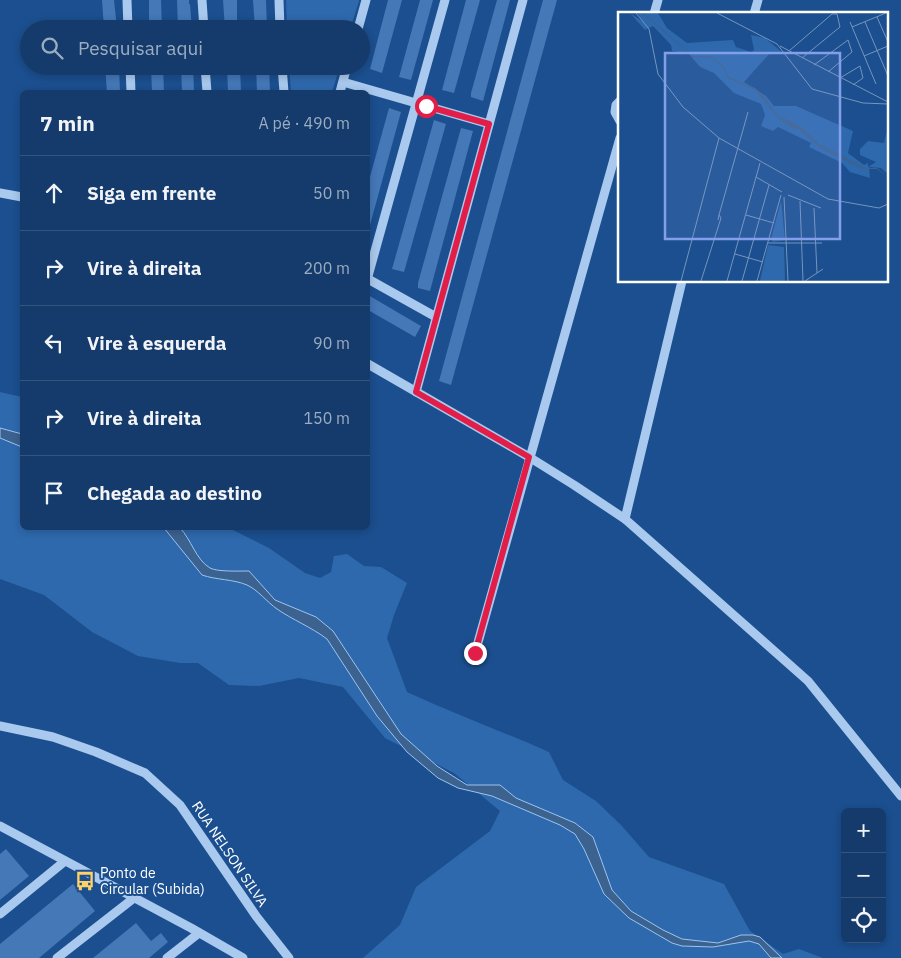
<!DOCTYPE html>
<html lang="pt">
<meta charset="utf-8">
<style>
body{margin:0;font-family:"IBM Plex Sans",sans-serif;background:#214673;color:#f1f3f6}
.controls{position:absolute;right:15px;bottom:15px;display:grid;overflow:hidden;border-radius:8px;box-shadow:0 2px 8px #0003}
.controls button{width:45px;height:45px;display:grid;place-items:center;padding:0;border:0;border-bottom:1px solid #33557e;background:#143b6b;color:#f1f3f6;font:25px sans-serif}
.stop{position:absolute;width:15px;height:15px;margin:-11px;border:4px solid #e11d48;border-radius:50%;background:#fff}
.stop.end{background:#e11d48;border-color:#fff;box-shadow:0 1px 5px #0008}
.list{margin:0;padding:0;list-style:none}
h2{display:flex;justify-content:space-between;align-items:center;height:65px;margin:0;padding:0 20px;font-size:21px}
h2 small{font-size:16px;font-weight:400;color:#9dadc1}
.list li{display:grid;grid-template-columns:32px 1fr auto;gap:15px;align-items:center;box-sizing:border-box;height:75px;padding:0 20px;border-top:1px solid #33557e}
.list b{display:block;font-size:19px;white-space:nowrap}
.list em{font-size:16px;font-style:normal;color:#9dadc1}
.icon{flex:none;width:28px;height:28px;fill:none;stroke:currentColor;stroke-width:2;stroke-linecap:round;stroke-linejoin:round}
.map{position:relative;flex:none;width:901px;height:958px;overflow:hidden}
.search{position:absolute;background:#143b6b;box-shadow:0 2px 8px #0003;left:20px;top:20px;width:350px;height:55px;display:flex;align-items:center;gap:12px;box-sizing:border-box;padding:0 18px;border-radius:28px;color:#9dadc1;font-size:19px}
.panel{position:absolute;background:#143b6b;box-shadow:0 2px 8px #0003;left:20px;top:90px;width:350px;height:440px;border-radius:8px}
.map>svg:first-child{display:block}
</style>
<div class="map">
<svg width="901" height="958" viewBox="0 0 901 958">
<rect width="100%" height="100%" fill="#1b4f8f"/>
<g fill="#2e69ad">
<path d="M286,0H359V1L350,29H287Z"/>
<path d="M289,66H340L332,92H291Z"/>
<path d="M0,392L22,397V528H229L269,548L305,573L320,578L331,572L334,556L347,554L364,566L381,567L407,583L394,615L387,638L407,692C454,714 502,731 549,752L563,780L596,801L621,825L649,857L724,884L750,931L783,954L799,949L823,958H363L400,925L416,887L490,831L500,811L454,773L385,738L343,687L299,678L259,686L229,685L198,663H180L138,656L92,632L44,595L0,579Z"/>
</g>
<g fill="#3c6290" stroke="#9cc4f0">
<path d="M0,428L22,434V447L0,438Z"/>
<path d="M164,528H180C191,539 196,560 210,568C217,572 240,571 249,571L275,600L316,617L333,631L401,734L437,766L467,785H500L516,798L575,823L593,837L612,890L631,911L663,930L682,939L718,943L741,935H753L760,937L782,958H771L759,944L749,941L713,947L682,946L672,943L629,918L604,894L584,849L575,834L560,825L492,796L458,788L438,778L407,752L377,716L327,639C311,627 293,620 277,609C267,602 258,590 247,585C233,579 216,580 202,575Z"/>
</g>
<g fill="#4478b7">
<path d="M102,0H114L117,28H104Z"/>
<path d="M149,0H161L162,29H149Z"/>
<path d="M177,0H189V4H190L192,29H178Z"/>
<path d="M223,0H237V29H225Z"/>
<path d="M253,0H266L267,29H255Z"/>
<path d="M388,0H402L382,73L370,69Z"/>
<path d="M420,0H433L411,80L399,77Z"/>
<path d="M466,0H480L454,93L442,90Z"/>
<path d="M497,0H510L483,101L471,97V93Z"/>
<path d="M543,0H557L451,385L439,381Z"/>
<path d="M105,66H119L120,92H107Z"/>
<path d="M151,66H163L164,92H152Z"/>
<path d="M181,66H193L194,91H182Z"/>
<path d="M256,66H269L270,92H257Z"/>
<path d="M227,67H240L241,92H228Z"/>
<path d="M389,108L401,112L370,225H368V184Z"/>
<path d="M434,120L446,124L404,272L392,269Z"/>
<path d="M461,128L473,131L430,291L418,288V283Z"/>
<path d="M368,295L421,326L415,337L368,310Z"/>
<path d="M6,849L29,876L0,900V854Z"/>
<path d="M73,884L95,911L39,958H0V944Z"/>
<path d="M136,923L151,941L161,933L168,942L149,958H93Z"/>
</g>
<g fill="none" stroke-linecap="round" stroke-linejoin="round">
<g stroke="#a9c9ee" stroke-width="9">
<path d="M127,0L128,29"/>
<path d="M202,0L204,29"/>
<path d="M279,0L280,29"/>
<path d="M654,14L658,0"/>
<path d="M754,14L758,0"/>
<path d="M358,29L366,0"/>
<path d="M130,66L131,92"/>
<path d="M205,66L207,92"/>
<path d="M282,66L284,92"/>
<path d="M343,82L489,124"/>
<path d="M340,92L347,66"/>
<path d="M620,101L616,105L615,112L620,121"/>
<path d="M0,193L22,197"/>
<path d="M368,276L445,0"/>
<path d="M368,279L436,317"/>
<path d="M368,364L529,457L574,485L625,519L808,681L901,796"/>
<path d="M416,392L523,0"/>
<path d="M625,519L682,281"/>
<path d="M475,653L620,138"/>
<path d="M0,726L53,737L96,752L145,773L180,805L256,916L289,958"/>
<path d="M0,826L191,928L243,958"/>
<path d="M0,914L65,861"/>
<path d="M57,958L134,898"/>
<path d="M167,958L199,933"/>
</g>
</g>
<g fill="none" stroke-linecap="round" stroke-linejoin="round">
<path stroke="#e11d48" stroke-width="6" d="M426,106L489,124L416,392L529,457L475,653"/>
</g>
<defs>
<symbol id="bus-bare" viewBox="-9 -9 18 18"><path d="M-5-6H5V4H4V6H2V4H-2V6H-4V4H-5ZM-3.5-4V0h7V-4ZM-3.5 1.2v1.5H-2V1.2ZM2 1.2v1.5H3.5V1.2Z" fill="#ffd166" stroke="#1b4f8f" stroke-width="2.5" paint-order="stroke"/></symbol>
</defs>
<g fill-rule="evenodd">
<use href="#bus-bare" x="71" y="867" width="28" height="28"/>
</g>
<g text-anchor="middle" stroke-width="4" stroke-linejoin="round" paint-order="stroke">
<g font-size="14" fill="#fff" stroke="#1b4f8f">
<text transform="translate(230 854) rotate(56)" y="5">RUA NELSON SILVA</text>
</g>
<g font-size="14" fill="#fff" stroke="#1b4f8f" text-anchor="start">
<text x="100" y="878">Ponto de<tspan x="100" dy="16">Circular (Subida)</tspan></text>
</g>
</g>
<g transform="translate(618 12)">
<rect width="270" height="270" fill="#1b4f8f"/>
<path d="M12,1L24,9L20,1H40L49,16L69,31L115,28L118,35L133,40L136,38L133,23L147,26L164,40H153L126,70L148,84L156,94H178L235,119L230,141L246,153L250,151V155L258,150L242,143V137L250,129L266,131L270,115V162L263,156L251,155L252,166L232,160L224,151L191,135L193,131L189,129L160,115L155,119L143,114L147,103L143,92L116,81L96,61L82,55L71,42L54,39L53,33L35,14L27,18ZM163,189L167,228L155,230L153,227ZM150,233L166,235L167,269H142Z" fill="#2e69ad"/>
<path d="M24,1H26L75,44H92L104,52L111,65L137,76L146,84L159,103L183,115L201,132L248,156H259L270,165L259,157H245L202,136L181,117L174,116L158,104L137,78L111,67L103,53L94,46L75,45Z" fill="#3c6290"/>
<path fill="none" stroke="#7695bc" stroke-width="1" d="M18,1L31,17L40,62L65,95L101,126L210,187L261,196L270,192M99,1L159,32L194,77L245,91L270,92M259,5L270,30M232,10L258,72M247,10L270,64M234,15L268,1M162,34L270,90M171,39L214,2H219L222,15L184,46M246,44L270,34M196,53L230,28L234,40L210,60M222,66L242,54L245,66L235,73M138,165L164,180M170,183L203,196M166,185L170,269M182,189L185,269M196,196L199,261M101,203L130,100M128,203L156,211M150,231H204M117,242L145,250M63,269L101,126M83,269L103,206L101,203L100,208M109,269L142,151M124,269L151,173M139,269L163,183M187,269L205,257"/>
<path fill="#839eea" fill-opacity="0.15" stroke="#839eea" stroke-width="2.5" d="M47,41H222V227H47Z"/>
<rect width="270" height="270" fill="none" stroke="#fff" stroke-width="2.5"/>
</g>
</svg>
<div class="controls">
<button>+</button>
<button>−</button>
<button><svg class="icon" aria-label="locate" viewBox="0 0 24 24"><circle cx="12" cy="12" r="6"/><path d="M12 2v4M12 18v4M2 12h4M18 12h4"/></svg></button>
</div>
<div class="stop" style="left:426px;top:106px"></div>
<div class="stop end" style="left:475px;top:653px"></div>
<div class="search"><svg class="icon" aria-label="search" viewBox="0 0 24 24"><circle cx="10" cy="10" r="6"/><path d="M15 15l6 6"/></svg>Pesquisar aqui</div>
<section class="panel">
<h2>7 min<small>A pé · 490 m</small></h2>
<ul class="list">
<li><svg class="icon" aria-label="ahead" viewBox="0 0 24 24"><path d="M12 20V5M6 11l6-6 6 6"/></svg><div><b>Siga em frente</b></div><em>50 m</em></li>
<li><svg class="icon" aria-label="right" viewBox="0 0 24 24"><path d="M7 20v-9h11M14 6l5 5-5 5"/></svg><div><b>Vire à direita</b></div><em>200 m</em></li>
<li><svg class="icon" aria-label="left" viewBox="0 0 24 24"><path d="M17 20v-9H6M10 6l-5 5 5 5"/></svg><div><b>Vire à esquerda</b></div><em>90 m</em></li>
<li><svg class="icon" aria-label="right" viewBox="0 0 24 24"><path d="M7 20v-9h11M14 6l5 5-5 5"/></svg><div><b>Vire à direita</b></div><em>150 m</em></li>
<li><svg class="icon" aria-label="arrive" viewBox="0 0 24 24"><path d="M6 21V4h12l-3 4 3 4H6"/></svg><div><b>Chegada ao destino</b></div></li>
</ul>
</section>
</div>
